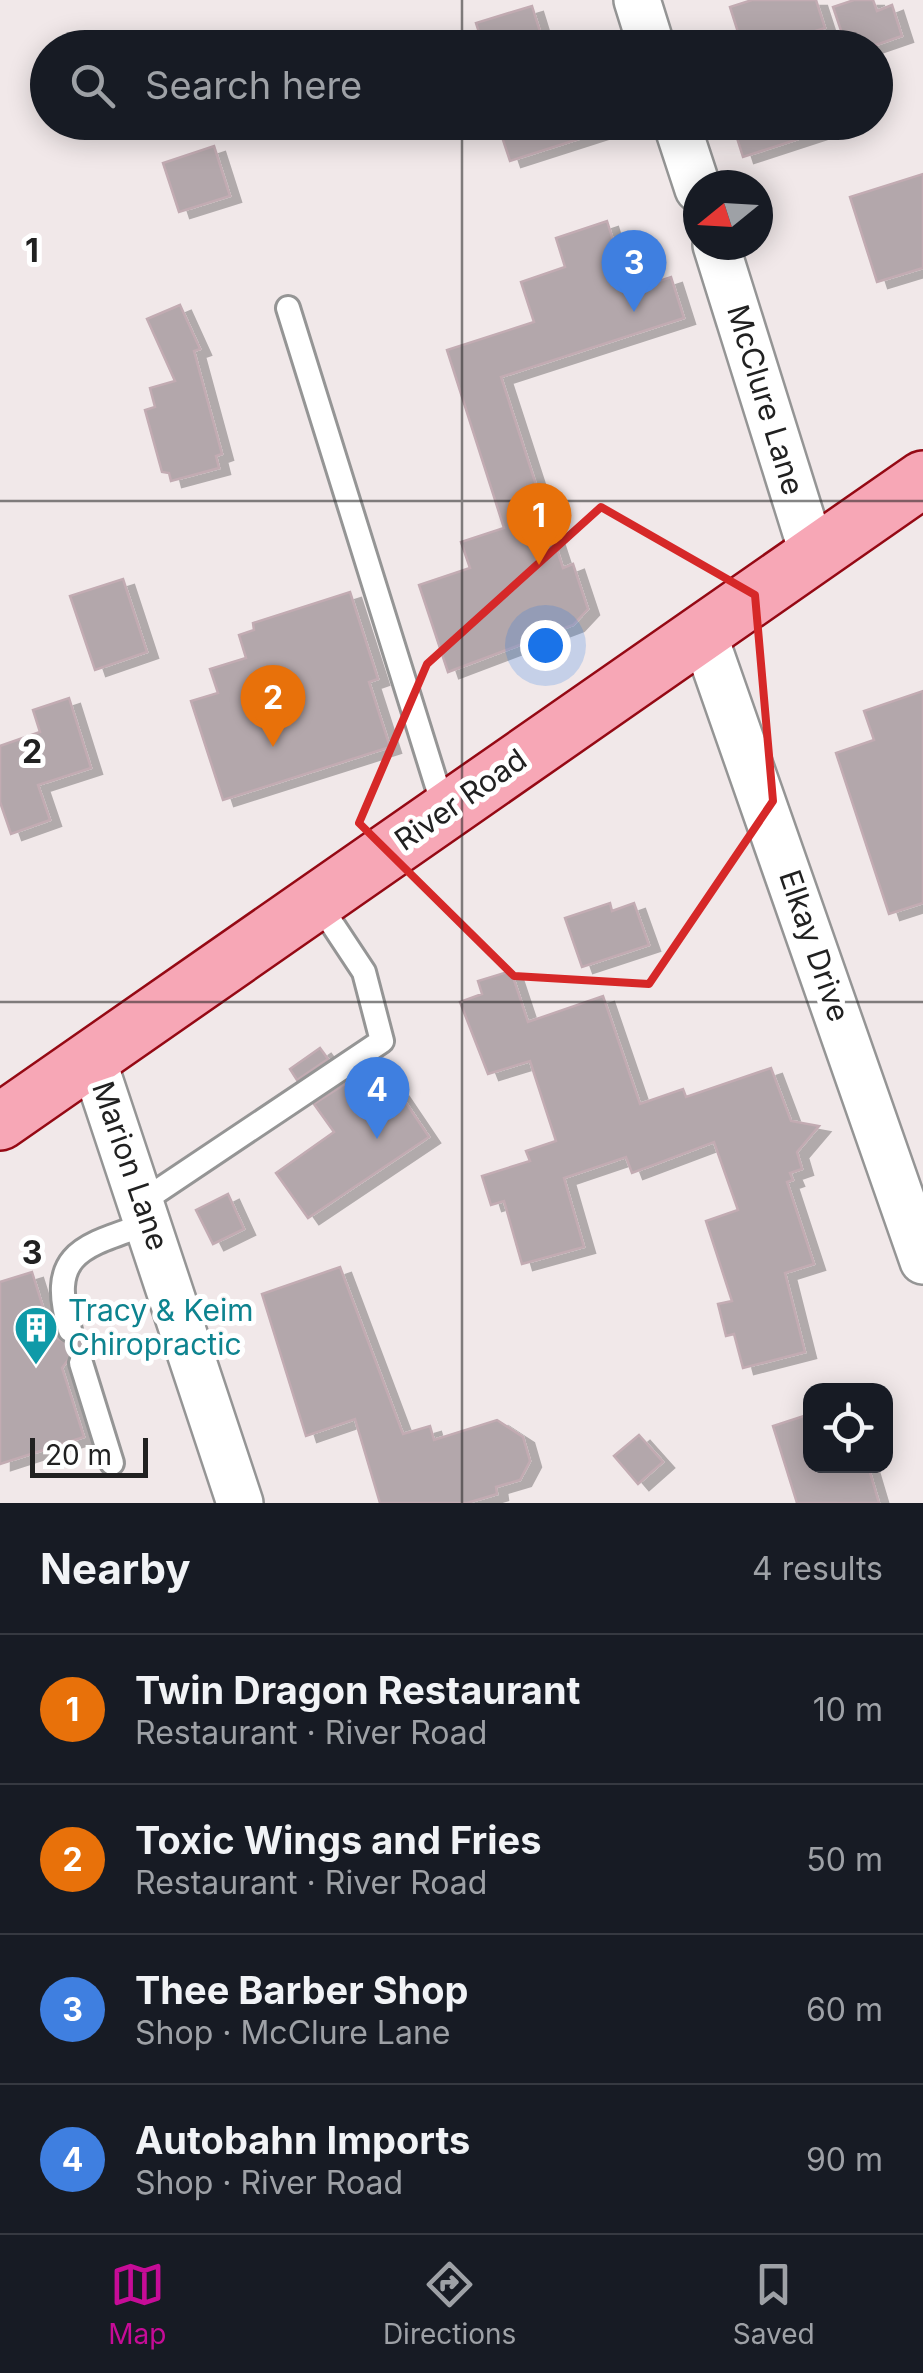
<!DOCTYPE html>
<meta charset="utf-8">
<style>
body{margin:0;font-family:Inter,sans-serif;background:#20242c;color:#f1f3f6}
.controls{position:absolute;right:30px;bottom:30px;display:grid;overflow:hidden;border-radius:20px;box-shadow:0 5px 25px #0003}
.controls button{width:90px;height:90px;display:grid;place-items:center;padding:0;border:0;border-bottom:2px solid #363941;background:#171b24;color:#f1f3f6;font:50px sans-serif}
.compass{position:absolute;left:683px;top:170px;width:90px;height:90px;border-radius:50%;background:#171b24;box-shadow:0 5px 25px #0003;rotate:252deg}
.scale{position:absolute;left:30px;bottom:25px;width:118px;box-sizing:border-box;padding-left:10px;border:5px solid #212121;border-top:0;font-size:28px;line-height:35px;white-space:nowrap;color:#212121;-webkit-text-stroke:8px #fff;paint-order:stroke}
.you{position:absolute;left:545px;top:645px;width:35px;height:35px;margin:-25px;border:8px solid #fff;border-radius:50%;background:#1a73e8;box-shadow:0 0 0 15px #1a73e833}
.badge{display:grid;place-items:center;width:65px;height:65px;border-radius:50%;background:#c60c97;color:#fff;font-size:32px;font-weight:700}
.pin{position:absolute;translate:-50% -82px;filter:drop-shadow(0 2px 5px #0008)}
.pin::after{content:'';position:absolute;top:52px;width:35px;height:30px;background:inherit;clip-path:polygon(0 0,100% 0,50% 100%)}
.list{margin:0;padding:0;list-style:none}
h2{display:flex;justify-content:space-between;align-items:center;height:130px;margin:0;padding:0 40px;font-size:42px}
h2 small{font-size:32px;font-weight:400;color:#9ea1a6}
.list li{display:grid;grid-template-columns:65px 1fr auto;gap:30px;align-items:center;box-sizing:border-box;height:150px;padding:0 40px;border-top:2px solid #363941}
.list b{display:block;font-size:38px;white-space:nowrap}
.list p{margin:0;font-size:32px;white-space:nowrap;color:#9ea1a6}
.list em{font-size:32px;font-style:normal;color:#9ea1a6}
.icon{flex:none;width:55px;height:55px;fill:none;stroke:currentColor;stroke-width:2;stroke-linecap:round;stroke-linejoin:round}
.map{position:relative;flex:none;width:923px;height:1503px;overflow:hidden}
.search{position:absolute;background:#171b24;box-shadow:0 5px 25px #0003;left:30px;right:30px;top:30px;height:110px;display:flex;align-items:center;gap:25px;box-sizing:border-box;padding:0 35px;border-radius:55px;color:#9ea1a6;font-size:38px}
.sheet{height:730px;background:#171b24}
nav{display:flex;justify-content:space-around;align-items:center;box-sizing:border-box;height:140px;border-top:2px solid #363941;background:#171b24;font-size:28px;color:#9ea1a6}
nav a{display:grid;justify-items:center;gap:5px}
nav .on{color:#c60c97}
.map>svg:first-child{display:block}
</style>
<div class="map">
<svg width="923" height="1503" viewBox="0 0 923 1503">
<defs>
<filter id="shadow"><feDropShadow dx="11" dy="6" stdDeviation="0" flood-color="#0004"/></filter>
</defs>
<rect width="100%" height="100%" fill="#f1e8e9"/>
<g fill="#b3a7ab" stroke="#c2abb2" stroke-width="2.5" filter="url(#shadow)">
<path d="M752,0H816L825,28L762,48H743L730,7Z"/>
<path d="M854,0H873L877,11L892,5L902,36L867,48H847L833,7Z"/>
<path d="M532,6L545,48H484L476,23Z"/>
<path d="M497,122H609L610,129L510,161Z"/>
<path d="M732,122H828L829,129L743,157Z"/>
<path d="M214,146L230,196L179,212L163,163Z"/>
<path d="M923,174V268L877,282L850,197Z"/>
<path d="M607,221L629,291L671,277L684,318L501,377L563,568L573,564L588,609L573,625L448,672L419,585L470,568L461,542L504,528L447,350L534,322L521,282L565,267L556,238Z"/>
<path d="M180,305L200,349L194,351L222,454L216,456L219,468L171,481L169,473L162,472L145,410L155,407L150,388L175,381L147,319Z"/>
<path d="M123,579L147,652L95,670L70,596Z"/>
<path d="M350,592L378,679L369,682L390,747L223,800L191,701L218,693L210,669L246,658L239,635L254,630L253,623Z"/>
<path d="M923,691V903L889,914L836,753L874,740L864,711Z"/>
<path d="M69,698L91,768L38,785L50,820L11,834L0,802V746L40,732L33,710Z"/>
<path d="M610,903L612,911L634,903L649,945L582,967L565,918Z"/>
<path d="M511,971L528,1022L603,996L640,1104L683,1089L686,1097L771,1068L791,1121L819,1126L797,1152L802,1169L790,1173L793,1180L787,1182L814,1264L785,1273L805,1352L743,1368L734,1334L726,1336L718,1304L732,1301L706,1221L738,1210L714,1142L632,1173L626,1157L564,1178L584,1247L522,1264L504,1201L491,1205L482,1176L530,1161L526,1151L556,1141L530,1061L488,1074L460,1002L482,994L478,981Z"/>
<path d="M320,1048L328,1059L297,1080L290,1069Z"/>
<path d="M345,1084L366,1113L398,1091L429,1137L308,1218L276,1173L334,1132L314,1104Z"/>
<path d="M228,1194L244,1229L213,1244L196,1210Z"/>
<path d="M340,1267L403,1434L430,1426L434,1440L497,1420L523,1437L530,1461L520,1480L496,1487L497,1494L467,1503H380L355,1419L306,1436L262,1294Z"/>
<path d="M32,1272L52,1336L72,1345L85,1333L90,1351L76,1349L62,1368L84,1437L0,1464V1282Z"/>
<path d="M810,1414V1466H868L879,1503H797L773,1426Z"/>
<path d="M639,1435L663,1462L638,1484L614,1456Z"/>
</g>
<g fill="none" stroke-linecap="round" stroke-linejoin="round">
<defs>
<g id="lane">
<path d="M288,308L445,812"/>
<path d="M143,1201L382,1041L364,972L317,901"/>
<path d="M70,1330C46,1251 85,1246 150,1223"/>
<path d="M81,1363L112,1463"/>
</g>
<g id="street">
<path d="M637,0L652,48"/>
<path d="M676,122L698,189"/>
<path d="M716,245L813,555"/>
<path d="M703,632L923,1261"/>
<path d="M92,1057L240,1503"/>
</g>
<path id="primary" d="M0,1122L923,479"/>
</defs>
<use href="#lane" stroke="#959595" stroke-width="28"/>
<use href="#street" stroke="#959595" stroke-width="50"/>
<use href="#primary" stroke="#950914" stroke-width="60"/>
<use href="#lane" stroke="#fff" stroke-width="22"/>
<use href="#street" stroke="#fff" stroke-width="45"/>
<use href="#primary" stroke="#f7a7b6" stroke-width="55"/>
</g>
<path fill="none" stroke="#d62828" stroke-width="8" stroke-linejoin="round" d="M601,507L755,595L773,801L649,984L514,976L359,823L427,664Z"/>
<path fill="none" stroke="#212121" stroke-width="2.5" stroke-opacity="0.55" d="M462,0V48M462,122V1503M0,501H923M0,1002H923"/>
<defs>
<symbol id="building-pin" viewBox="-11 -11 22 30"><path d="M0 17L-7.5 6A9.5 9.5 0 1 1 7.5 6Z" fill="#0f9aa8" stroke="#fff"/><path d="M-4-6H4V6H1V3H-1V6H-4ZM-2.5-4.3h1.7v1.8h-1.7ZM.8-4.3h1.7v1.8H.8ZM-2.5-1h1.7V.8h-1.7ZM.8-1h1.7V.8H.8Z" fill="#fff"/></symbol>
</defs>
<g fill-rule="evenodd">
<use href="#building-pin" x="11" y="1303" width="50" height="68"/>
</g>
<g text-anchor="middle" stroke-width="10" stroke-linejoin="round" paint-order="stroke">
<g font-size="30" fill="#212121" stroke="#fff">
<text transform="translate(765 400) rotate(73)" y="10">McClure Lane</text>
<text transform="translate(461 800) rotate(-35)" y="10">River Road</text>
<text transform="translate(814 946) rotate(71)" y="10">Elkay Drive</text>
<text transform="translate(130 1166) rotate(71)" y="10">Marion Lane</text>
</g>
<g font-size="30" fill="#0d838f" stroke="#fff" text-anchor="start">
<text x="68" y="1321">Tracy &amp; Keim<tspan x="68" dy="34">Chiropractic</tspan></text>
</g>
</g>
<g font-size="32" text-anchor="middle" font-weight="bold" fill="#212121" stroke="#fff" stroke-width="10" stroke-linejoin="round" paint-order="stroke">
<text x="32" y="262">1</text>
<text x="32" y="763">2</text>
<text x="32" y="1264">3</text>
</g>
</svg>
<div class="controls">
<button><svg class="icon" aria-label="locate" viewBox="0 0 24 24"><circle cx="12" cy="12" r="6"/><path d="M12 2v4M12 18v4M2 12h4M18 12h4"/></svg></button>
</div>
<svg class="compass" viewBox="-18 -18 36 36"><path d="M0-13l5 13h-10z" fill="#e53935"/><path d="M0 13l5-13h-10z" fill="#9ea1a6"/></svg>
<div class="scale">20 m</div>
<div class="you"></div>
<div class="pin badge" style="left:539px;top:565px;background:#e8710a">1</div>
<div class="pin badge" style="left:273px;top:747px;background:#e8710a">2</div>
<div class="pin badge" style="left:634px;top:312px;background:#3f7fe0">3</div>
<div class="pin badge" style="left:377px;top:1139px;background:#3f7fe0">4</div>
<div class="search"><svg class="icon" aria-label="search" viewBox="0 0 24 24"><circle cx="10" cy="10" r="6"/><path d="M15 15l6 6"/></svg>Search here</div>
</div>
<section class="sheet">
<h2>Nearby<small>4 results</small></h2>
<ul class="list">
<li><span class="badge" style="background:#e8710a">1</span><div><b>Twin Dragon Restaurant</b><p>Restaurant · River Road</p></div><em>10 m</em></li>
<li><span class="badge" style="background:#e8710a">2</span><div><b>Toxic Wings and Fries</b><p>Restaurant · River Road</p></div><em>50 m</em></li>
<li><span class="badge" style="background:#3f7fe0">3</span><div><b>Thee Barber Shop</b><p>Shop · McClure Lane</p></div><em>60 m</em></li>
<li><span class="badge" style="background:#3f7fe0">4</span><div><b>Autobahn Imports</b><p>Shop · River Road</p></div><em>90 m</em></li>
</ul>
</section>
<nav>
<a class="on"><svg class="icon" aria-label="map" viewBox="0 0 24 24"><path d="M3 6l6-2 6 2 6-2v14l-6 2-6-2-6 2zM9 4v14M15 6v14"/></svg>Map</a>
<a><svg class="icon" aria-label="directions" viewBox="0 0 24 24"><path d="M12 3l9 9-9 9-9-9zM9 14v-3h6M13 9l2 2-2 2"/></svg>Directions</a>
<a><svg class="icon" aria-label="saved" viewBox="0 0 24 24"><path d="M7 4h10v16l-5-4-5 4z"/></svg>Saved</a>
</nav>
